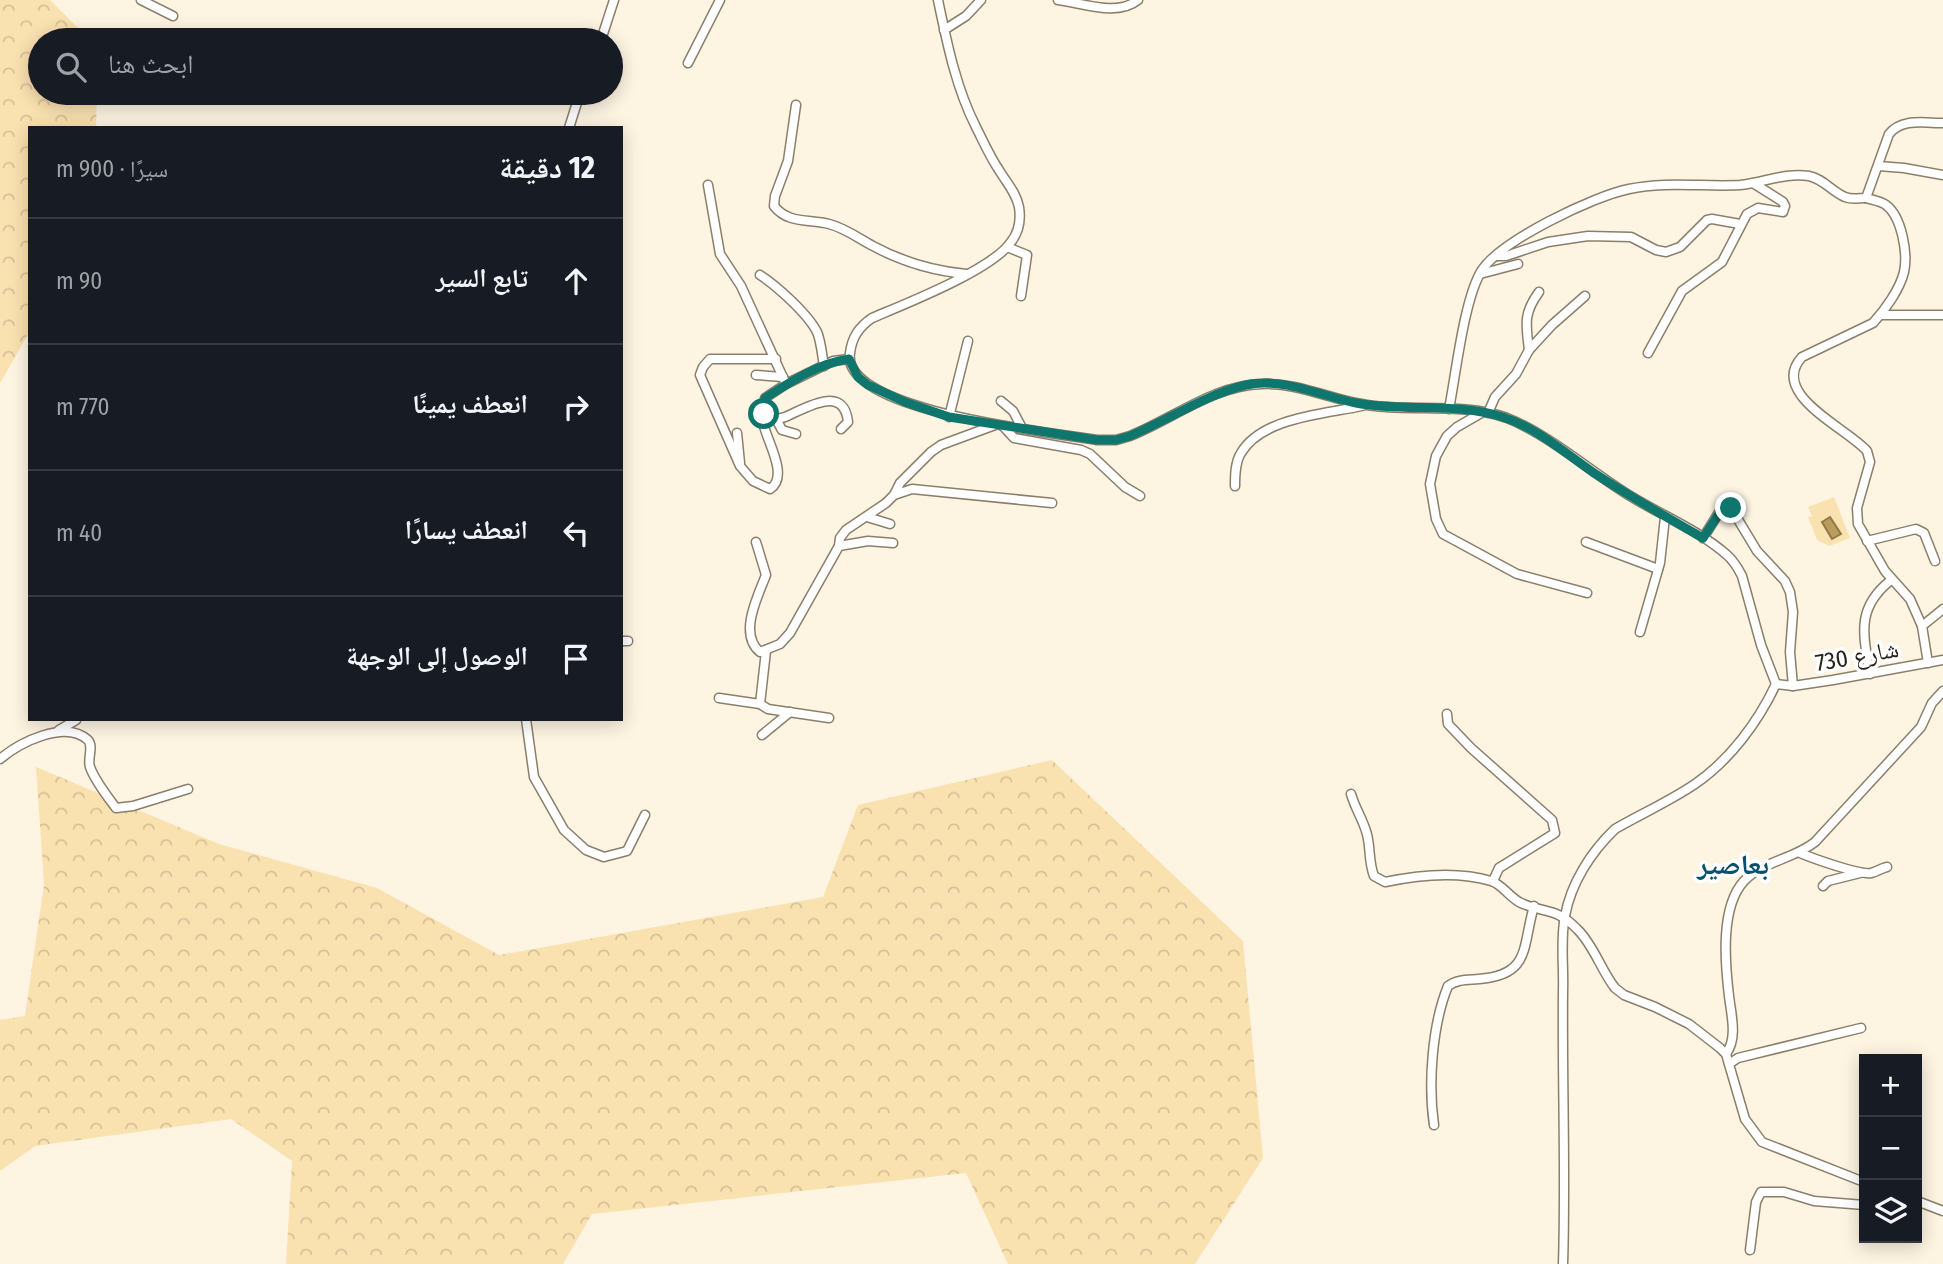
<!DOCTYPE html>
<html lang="ar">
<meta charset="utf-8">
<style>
body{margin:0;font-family:"Fira Sans Condensed","Noto Naskh Arabic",sans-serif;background:#242831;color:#f1f3f6;direction:rtl}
.controls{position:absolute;right:21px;bottom:21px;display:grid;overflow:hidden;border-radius:0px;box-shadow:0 4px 18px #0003}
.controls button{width:63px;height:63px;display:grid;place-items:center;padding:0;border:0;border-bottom:2px solid #363941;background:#171b24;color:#f1f3f6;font:35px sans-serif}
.stop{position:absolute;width:21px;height:21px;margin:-16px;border:5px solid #0f766e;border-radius:50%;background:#fff}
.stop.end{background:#0f766e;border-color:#fff;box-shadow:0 2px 7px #0008}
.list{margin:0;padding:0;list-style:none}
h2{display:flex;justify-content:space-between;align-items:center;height:91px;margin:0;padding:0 28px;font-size:30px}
h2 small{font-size:23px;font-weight:400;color:#9ea1a6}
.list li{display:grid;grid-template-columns:46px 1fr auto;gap:21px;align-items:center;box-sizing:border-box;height:126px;padding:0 28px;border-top:2px solid #363941}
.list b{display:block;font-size:26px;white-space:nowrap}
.list em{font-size:23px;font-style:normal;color:#9ea1a6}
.icon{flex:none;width:38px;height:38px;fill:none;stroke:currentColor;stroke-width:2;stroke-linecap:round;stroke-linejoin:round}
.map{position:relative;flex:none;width:1943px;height:1264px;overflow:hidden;direction:ltr}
.search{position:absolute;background:#171b24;box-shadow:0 4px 18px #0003;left:28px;top:28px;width:595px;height:77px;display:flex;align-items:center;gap:18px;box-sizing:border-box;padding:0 24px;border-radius:38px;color:#9ea1a6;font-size:26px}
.panel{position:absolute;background:#171b24;box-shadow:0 4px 18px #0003;left:28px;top:126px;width:595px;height:595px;border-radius:0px;direction:rtl}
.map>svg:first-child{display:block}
</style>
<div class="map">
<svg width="1943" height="1264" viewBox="0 0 1943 1264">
<defs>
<pattern id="forest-crowns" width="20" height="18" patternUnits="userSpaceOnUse" patternTransform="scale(1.75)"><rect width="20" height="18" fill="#fae1b0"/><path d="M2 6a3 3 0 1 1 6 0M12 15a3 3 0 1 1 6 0" fill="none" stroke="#d6c197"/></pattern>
</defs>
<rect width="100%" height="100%" fill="#fdf4e2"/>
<path fill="#fae1b0" d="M1834,497L1850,538L1829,546L1817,540L1808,517L1812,516L1808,507Z"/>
<g fill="url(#forest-crowns)">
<path d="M0,0H50L90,40H40V93H97L96,128H30V331L0,383Z"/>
<path d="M1052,760L1243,941L1263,1158L1195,1264H1008L966,1173L592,1214L563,1264H286L292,1161L231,1119L35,1146L0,1171V1020L25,1016L44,884L36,767L219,844L377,888L499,955L823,897L858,805Z"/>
</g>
<path fill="#bb9c5e" stroke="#8f784a" stroke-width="2" d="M1830,517L1841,534L1832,539L1822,522Z"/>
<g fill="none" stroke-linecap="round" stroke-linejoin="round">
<defs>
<g id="minor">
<path d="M141,0L173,16"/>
<path d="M938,0C947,43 956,88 976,127C983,141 990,157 999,170C1006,182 1016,192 1019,207C1021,220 1019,232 1011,242C992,270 905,304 872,318C859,327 852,337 850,353C840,412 1057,433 1097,440H1116L1130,436C1173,419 1214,385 1262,384C1300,382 1337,403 1375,406C1418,411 1466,403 1507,418C1550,435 1592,473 1632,497C1663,516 1700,531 1727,555C1734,561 1738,568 1742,576L1761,645L1776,684"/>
<path d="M1058,0C1083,3 1117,17 1138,0"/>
<path d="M944,30L966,16L981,0"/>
<path d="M601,40L614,0"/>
<path d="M688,63L720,0"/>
<path d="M796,105L788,161L775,196L774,206C788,224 809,219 829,224C845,228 858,238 873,246C901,261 934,271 966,274"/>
<path d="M569,128L580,93"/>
<path d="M1878,166L1904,168L1943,175"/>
<path d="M708,185L720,254L741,286L786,384L833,361L849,359"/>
<path d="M1866,198C1872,200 1881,201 1886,205C1902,217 1908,254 1904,272C1900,289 1885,310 1873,323L1802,357C1768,394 1847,428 1867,451L1870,462L1857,508L1858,524L1885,571L1910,599L1922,626"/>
<path d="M1007,247L1027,255L1021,296"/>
<path d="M1496,256H1506L1548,242L1588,236L1631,237L1656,250L1666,252L1680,247L1707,220L1712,219L1740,224"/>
<path d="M1480,274L1518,264"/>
<path d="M760,275C777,286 808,314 817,332C821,341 822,355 824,366"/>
<path d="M1881,315H1943"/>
<path d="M1529,350C1526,324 1523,314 1539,292"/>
<path d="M1648,353L1682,291L1722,262L1747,214L1758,208L1783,212L1785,206L1783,202L1753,183"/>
<path d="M776,359H710L703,367L700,375L740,466L753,481L770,489C789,477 768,443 764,426C762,417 764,407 765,398L786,384"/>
<path d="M756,375L783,377"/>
<path d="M1001,401L1013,411L1022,428"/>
<path d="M1449,409C1456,374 1464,298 1482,270C1502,240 1594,196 1629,189C1666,181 1703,187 1740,185C1762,183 1786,172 1809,176C1824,179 1832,192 1845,197C1852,200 1859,198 1866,198L1889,134C1902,118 1924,123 1943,123"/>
<path d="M1483,412L1457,427L1447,436L1436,456L1430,484L1436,519L1443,534L1517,574L1587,593"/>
<path d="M1488,413L1495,397L1516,374L1529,350L1552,325L1585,296"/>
<path d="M949,417L968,341"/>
<path d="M776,419L782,430L796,434"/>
<path d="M764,421C771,420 779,419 785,417C804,409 844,383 848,422L841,429"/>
<path d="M1003,426L1014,438L1081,450L1090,454L1125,487L1140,496"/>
<path d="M737,433L740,463"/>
<path d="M1235,486C1235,476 1235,462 1241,453C1262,417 1326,414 1362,406"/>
<path d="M894,495L912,489L1052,503"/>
<path d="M867,517L890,524"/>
<path d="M1703,538L1720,511L1731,508L1757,551L1785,581L1790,592L1793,612L1790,652L1793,686"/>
<path d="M1867,541L1916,529L1924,533L1935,561"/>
<path d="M756,542L766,575C758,596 738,634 760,652L780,644L790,633L839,546L840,538L846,530L886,503L894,495L900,483L931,452L941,445L995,425"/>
<path d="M1586,542L1658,569"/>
<path d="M839,546L868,541L893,543"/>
<path d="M1640,632L1660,563L1665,517"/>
<path d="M621,641H628"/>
<path d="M766,651L760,704L768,709L829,718"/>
<path d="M1928,663L1922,626L1943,609"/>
<path d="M1870,674C1863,633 1856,608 1891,580"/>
<path d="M1776,684L1793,686L1833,680L1943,660"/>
<path d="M719,698L760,704"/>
<path d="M1447,714L1448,724L1471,748L1552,820L1555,833L1499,868L1493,881"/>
<path d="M526,719L534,777L564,830L586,850L604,857L627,851L645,815"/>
<path d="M59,730L76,720"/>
<path d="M762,735L790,712"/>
<path d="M0,759C19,743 65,719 88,740C94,747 87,759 90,767C95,781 107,796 116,808L133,806L188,789"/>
<path d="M1351,794C1355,808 1362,818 1366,831C1371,845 1368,861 1374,876L1385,882C1418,875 1458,871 1491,881C1502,884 1510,898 1521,903C1546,914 1556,907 1578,930C1594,946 1601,970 1615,988L1624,995L1655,1007L1689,1024L1720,1048L1726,1054L1745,1119L1762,1142L1864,1182"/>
<path d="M1800,853C1812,858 1859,875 1871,873C1876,872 1882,868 1887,867"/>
<path d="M1823,886L1828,881L1860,873"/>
<path d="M1726,1054C1738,1038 1731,1014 1729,996C1725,963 1720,907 1744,881C1763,861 1794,859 1815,842L1921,727L1932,703L1943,691"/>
<path d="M1729,1064L1738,1058L1861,1028"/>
<path d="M1434,1125C1428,1084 1432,1025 1448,986C1457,979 1468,980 1479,979C1531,975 1522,947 1534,906"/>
<path d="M1917,1201L1943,1211"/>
<path d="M1750,1250L1756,1202L1761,1192H1784L1814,1201L1864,1205"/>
<path d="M1563,1264C1566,1173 1562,1082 1563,991C1564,966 1560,940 1565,916C1571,883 1591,852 1615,829C1641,814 1670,801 1695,784C1730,760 1758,722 1776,684"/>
</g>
</defs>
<use href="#minor" stroke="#8a7f6b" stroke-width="11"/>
<use href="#minor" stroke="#fff" stroke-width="8"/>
</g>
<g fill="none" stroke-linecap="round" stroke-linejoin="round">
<path stroke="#0f766e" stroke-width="9" d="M764,414L765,398C790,382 819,363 849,359L858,377L868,385L905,402L949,417L1097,440H1116L1130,436C1169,420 1204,395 1246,385C1282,377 1321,396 1356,403C1404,412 1456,402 1503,417C1537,428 1565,453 1594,473C1629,496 1666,517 1703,538L1720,512L1731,508"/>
</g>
<g text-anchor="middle" stroke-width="7" stroke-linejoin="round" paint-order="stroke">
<g font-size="24" fill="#28241c" stroke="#fff">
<text transform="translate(1857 656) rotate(-10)" y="8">شارع 730</text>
</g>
<g font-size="28" font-weight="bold" fill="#0b506e" stroke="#fff">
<text x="1733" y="874">بعاصير</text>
</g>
</g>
</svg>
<div class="controls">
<button>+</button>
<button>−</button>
<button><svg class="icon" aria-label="layers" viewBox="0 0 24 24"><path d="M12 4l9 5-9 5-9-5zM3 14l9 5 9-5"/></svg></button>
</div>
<div class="stop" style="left:764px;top:414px"></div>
<div class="stop end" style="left:1731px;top:508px"></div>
<div class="search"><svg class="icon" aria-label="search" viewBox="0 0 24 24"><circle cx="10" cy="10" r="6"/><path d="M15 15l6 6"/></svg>ابحث هنا</div>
<section class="panel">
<h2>12 دقيقة<small>سيرًا · 900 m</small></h2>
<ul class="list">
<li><svg class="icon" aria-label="ahead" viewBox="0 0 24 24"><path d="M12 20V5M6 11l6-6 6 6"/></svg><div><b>تابع السير</b></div><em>90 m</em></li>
<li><svg class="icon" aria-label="right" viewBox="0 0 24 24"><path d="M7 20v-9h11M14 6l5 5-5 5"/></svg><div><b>انعطف يمينًا</b></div><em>770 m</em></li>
<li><svg class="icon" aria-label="left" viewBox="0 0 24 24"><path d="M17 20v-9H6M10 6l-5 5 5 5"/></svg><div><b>انعطف يسارًا</b></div><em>40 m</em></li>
<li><svg class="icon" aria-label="arrive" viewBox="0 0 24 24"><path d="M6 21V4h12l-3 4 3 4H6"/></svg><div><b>الوصول إلى الوجهة</b></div></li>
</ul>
</section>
</div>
